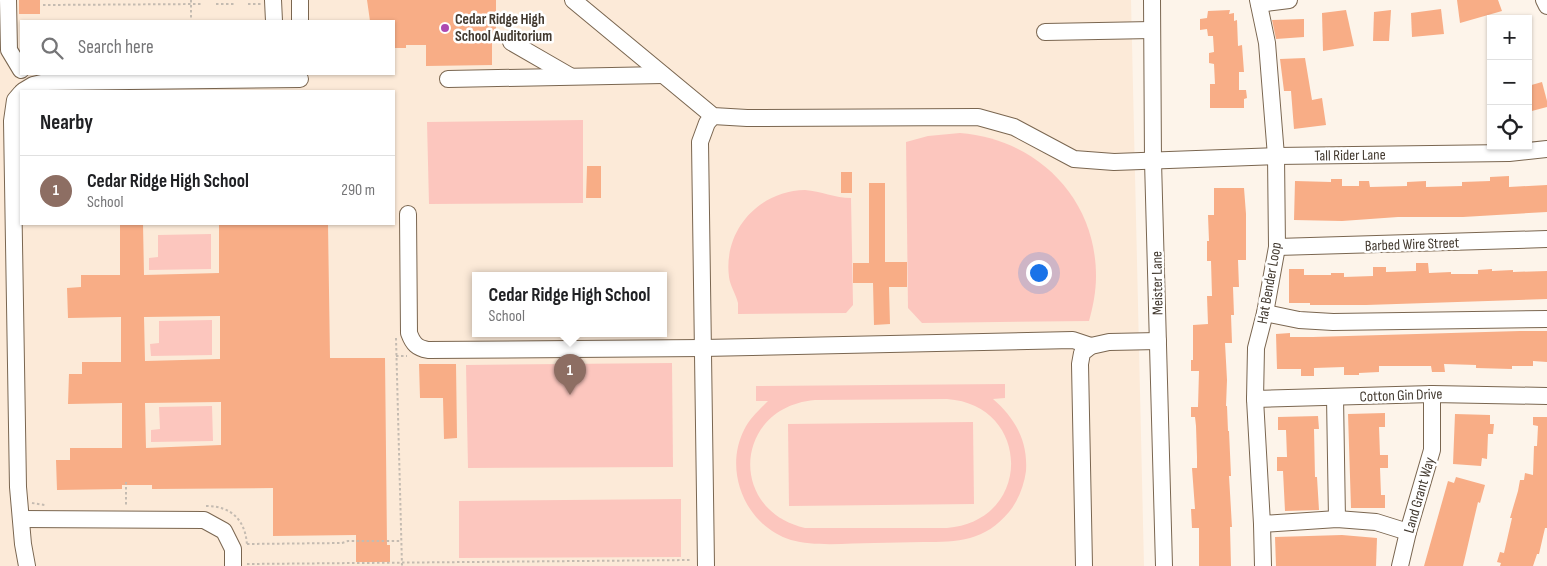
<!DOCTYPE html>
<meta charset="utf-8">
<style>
body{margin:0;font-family:"Sofia Sans Condensed",sans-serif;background:#f2f2f2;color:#202124}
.controls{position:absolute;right:15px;top:15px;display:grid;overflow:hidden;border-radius:0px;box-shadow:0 1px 4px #0004}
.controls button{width:45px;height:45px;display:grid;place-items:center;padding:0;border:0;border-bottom:1px solid #e0e0e0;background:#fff;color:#202124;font:25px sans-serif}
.you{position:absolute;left:1038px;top:272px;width:18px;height:18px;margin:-12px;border:4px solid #fff;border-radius:50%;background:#1a73e8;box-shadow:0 0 0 8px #1a73e833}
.badge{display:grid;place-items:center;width:32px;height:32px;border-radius:50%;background:#2563eb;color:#fff;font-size:16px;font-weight:700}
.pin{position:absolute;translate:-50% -41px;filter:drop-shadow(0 1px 2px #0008)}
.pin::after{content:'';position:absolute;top:26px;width:18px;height:15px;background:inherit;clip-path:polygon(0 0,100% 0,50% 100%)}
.popup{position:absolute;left:472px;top:272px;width:195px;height:65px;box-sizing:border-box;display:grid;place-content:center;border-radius:0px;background:#fff;filter:drop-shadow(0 1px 4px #0005);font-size:16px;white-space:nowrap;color:#757577}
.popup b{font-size:19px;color:#202124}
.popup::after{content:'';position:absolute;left:50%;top:100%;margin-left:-10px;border:10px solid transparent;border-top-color:#fff}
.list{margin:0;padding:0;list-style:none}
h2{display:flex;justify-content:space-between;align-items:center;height:65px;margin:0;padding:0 20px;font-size:21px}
h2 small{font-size:16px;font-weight:400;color:#757577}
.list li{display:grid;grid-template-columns:32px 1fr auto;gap:15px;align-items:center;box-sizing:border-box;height:70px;padding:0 20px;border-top:1px solid #e0e0e0}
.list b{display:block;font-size:19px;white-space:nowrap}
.list p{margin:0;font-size:16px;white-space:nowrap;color:#757577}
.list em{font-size:16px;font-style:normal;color:#757577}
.icon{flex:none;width:28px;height:28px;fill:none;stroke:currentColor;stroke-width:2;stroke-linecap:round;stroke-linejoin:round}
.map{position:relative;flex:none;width:1547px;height:566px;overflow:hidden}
.search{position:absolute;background:#fff;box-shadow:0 1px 4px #0004;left:20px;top:20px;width:375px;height:55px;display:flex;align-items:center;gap:12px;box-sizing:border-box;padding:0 18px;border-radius:0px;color:#757577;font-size:19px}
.panel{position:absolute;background:#fff;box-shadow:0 1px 4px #0004;left:20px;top:90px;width:375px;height:135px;border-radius:0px}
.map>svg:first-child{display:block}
</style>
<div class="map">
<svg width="1547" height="566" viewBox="0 0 1547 566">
<rect width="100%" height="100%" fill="#fdf4ea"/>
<path fill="#fcead8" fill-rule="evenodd" d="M0,0H1131L1144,566H0ZM21,21H394V74H21ZM21,91H394V224H21ZM476,276H664V334H476Z"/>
<g fill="#fcc6be" fill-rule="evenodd">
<path d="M583,120V203L429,204L427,122Z"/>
<path d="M960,133C1037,139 1096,198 1096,276C1096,292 1093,306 1089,321L922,323L908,308L906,142L928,136Z"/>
<path d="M805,190C821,191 835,198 851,198L853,305L846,313L738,314C738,311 738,306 738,303C736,294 730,286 729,277C723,230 759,191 805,190Z"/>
<path d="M211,234V269L149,270V258L158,257V235Z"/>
<path d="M212,320V355L151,356L150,344L159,343V321Z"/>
<path d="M672,363L673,467L468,468L466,365Z"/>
<path d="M1005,384V398L993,399C1015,418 1028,441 1026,471C1024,486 1018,501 1009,512C985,541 958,542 923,542C907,542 891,543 874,543C849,543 816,547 791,540C746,526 723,472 744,430C750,418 759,410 768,401H756V386ZM947,399C1032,405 1033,521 947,528H805C727,510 734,407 815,400Z"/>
<path d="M212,406L213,441L151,442V430L160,429L159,407Z"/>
<path d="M973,422L974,504L789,506L788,424Z"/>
<path d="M681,499V557L459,558V501Z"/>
</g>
<g fill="#f8ad86" fill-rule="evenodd">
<rect x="19" y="0" width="21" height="14"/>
<path d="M367,0H496V35H492V65L426,66V45H406V48H394V21H370Z"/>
<path d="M1457,0H1498L1502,11L1460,23Z"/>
<path d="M1441,9L1444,34L1412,37L1411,13Z"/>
<path d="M1230,10L1229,14L1234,13V21L1237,20L1238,46L1242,45L1244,72H1239V90H1246L1247,98L1244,99V108H1210V84H1215L1214,64L1209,63V53L1214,52L1213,36H1208L1207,29L1200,30V19L1207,18L1208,11Z"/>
<path d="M1346,10L1354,46L1323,51L1322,13Z"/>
<path d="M1391,10L1389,41H1373L1374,12Z"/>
<path d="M1304,19V37L1276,39L1272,20Z"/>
<path d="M1305,58L1312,100L1322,98L1326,125L1294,129L1291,91H1284L1280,59Z"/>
<path d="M1542,82L1547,101V107L1528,112V86Z"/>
<path d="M587,166H601V198H586Z"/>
<rect x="841" y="172" width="11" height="21"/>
<path d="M1509,176V187L1547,185V212L1463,217H1398L1342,221L1294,220L1295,181L1331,182V179H1342V186H1359V181H1369L1370,187L1407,186V182L1426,181V187L1462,186V182L1490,181V177Z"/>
<path d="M869,183H885V262H907V287H889L890,324L874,325L873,283H853V263H869Z"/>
<path d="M1214,188H1244L1246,214V260H1238L1239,287H1233L1234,315H1231L1232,343H1225L1227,380L1226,406H1227L1228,431H1229L1231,476H1229L1232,527H1230L1231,566H1199V528H1192L1191,509H1195L1192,468H1197V457L1196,426L1195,417H1191V407H1198L1199,371H1191V360H1193V325L1208,324L1207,296H1212L1211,261H1207V241H1209L1208,215H1214Z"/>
<path d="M120,224H143L144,275L219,273V224H328L330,358H385L387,545H390V562H356V535L273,536V488L152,489V485H122V489L57,490L56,460H70V448H122V403L68,404L69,374H82V362H121V317L68,318L67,288L81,287V275H120ZM220,316V359L145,361L144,317ZM221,402V445L146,448L145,403Z"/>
<path d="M1416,263H1428L1429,273L1451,272V274H1478V270L1492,269V271L1513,270V272L1547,271V299L1366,305H1310V303H1289V269H1304V275H1331V273H1344V277L1373,276V267H1386V272L1416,271Z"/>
<path d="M1520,331H1547V362L1533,361V366H1512V369L1476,368V365L1444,364L1445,372H1432L1431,366H1379V372L1359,373V375H1344V367L1314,368V376H1301V369H1277L1276,334L1290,333V337H1313Z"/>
<path d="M419,364H456L457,438L444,439L443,398H420Z"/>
<path d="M1385,413V427H1379L1380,455H1388V468H1380L1381,495H1385V508H1351L1348,414Z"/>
<path d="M1455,414L1490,415V424H1494L1493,434H1488L1487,459L1482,458L1481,466L1453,464Z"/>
<path d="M1318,416L1319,429H1314L1315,477H1317L1319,510L1285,511L1283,471H1277V457H1287L1286,430H1278V417Z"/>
<path d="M1533,417H1547V528H1545L1539,554H1537L1533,566H1500L1501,563L1497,562L1500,552L1504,553L1512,518H1510L1518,491L1520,480H1524L1525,473L1533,475L1534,446H1537L1538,426L1533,425Z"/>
<path d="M1456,477L1485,485L1480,503L1478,502L1463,566H1424L1448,481L1454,483Z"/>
<path d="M1342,535L1377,538L1376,566H1276L1275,537Z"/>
</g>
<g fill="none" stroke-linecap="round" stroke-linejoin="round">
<defs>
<g id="minor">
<path d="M8,0L9,50L21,70"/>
<path d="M273,0L274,21"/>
<path d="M300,0V21"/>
<path d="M573,0L713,116L747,118L978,117L1014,127L1074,159L1114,162L1276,156L1509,153L1547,149"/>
<path d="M1152,0L1153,161L1164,566"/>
<path d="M1258,0L1267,43L1276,156L1277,247L1265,313L1256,348L1255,399L1262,524L1263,566"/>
<path d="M1544,0L1547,6"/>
<path d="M1259,4L1289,0"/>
<path d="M1045,32L1152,30"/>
<path d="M511,42L570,76"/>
<path d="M448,79L663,75"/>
<path d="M23,91L33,85L46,82L300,79"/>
<path d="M21,93L15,100L12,121L18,487L23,544L27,566"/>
<path d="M408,214L409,333C413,344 417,348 428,350L703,348L1073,340L1091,346"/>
<path d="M1277,247L1547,239"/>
<path d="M1265,313L1299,320L1333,322L1547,319"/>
<path d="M1335,397L1337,519"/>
<path d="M1255,399L1432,394L1547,396"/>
<path d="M21,519L204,520L224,531L233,549V566"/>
<path d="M1262,524L1337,519L1376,522L1408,532"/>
<path d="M706,566L700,142L707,123L713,116"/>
<path d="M1084,566L1080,364L1082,353L1091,346L1109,342L1158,341"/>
<path d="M1400,566L1408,532L1432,450V394"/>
</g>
</defs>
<use href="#minor" stroke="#7a6650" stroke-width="18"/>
<g stroke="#c4bbb1" stroke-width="2" stroke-dasharray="2.5 2.5" stroke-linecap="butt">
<path d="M191,0V21"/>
<path d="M216,4H236"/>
<path d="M248,4H261"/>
<path d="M43,5L203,4"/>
<path d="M396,338L402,566"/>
<path d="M396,356H407"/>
<path d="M126,482V507"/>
<path d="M32,503L45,505"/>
<path d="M206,506C232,506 246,521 247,546"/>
<path d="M247,544L342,543L348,541H401"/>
<path d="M247,564L692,560"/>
</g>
<use href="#minor" stroke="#fff" stroke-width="16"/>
</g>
<circle fill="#ad4ab1" stroke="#fff" stroke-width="2" cx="445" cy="28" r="5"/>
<g text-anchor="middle" stroke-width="5" stroke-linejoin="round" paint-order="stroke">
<g font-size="15" font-weight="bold" fill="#42392f" stroke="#fff" text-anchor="start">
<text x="455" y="24">Cedar Ridge High<tspan x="455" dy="17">School Auditorium</tspan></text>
</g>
<g font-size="15" fill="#42392f" stroke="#fff">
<text transform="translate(1350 155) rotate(-1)" y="5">Tall Rider Lane</text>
<text transform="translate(1412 244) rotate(-2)" y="5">Barbed Wire Street</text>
<text transform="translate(1157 283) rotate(-91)" y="5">Meister Lane</text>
<text transform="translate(1269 283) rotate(-80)" y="5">Hat Bender Loop</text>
<text transform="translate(1401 395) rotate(-2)" y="5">Cotton Gin Drive</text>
<text transform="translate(1419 495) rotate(-74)" y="5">Land Grant Way</text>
</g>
</g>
</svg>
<div class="controls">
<button>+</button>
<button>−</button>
<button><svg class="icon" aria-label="locate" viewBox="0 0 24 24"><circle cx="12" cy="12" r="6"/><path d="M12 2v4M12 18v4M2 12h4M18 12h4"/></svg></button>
</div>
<div class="you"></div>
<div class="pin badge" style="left:570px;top:395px;background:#8d6e63">1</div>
<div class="popup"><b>Cedar Ridge High School</b>School</div>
<div class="search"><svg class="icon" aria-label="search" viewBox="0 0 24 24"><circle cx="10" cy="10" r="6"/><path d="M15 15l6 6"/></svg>Search here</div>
<section class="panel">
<h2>Nearby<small></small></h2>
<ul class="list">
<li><span class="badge" style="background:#8d6e63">1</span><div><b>Cedar Ridge High School</b><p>School</p></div><em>290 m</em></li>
</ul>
</section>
</div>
